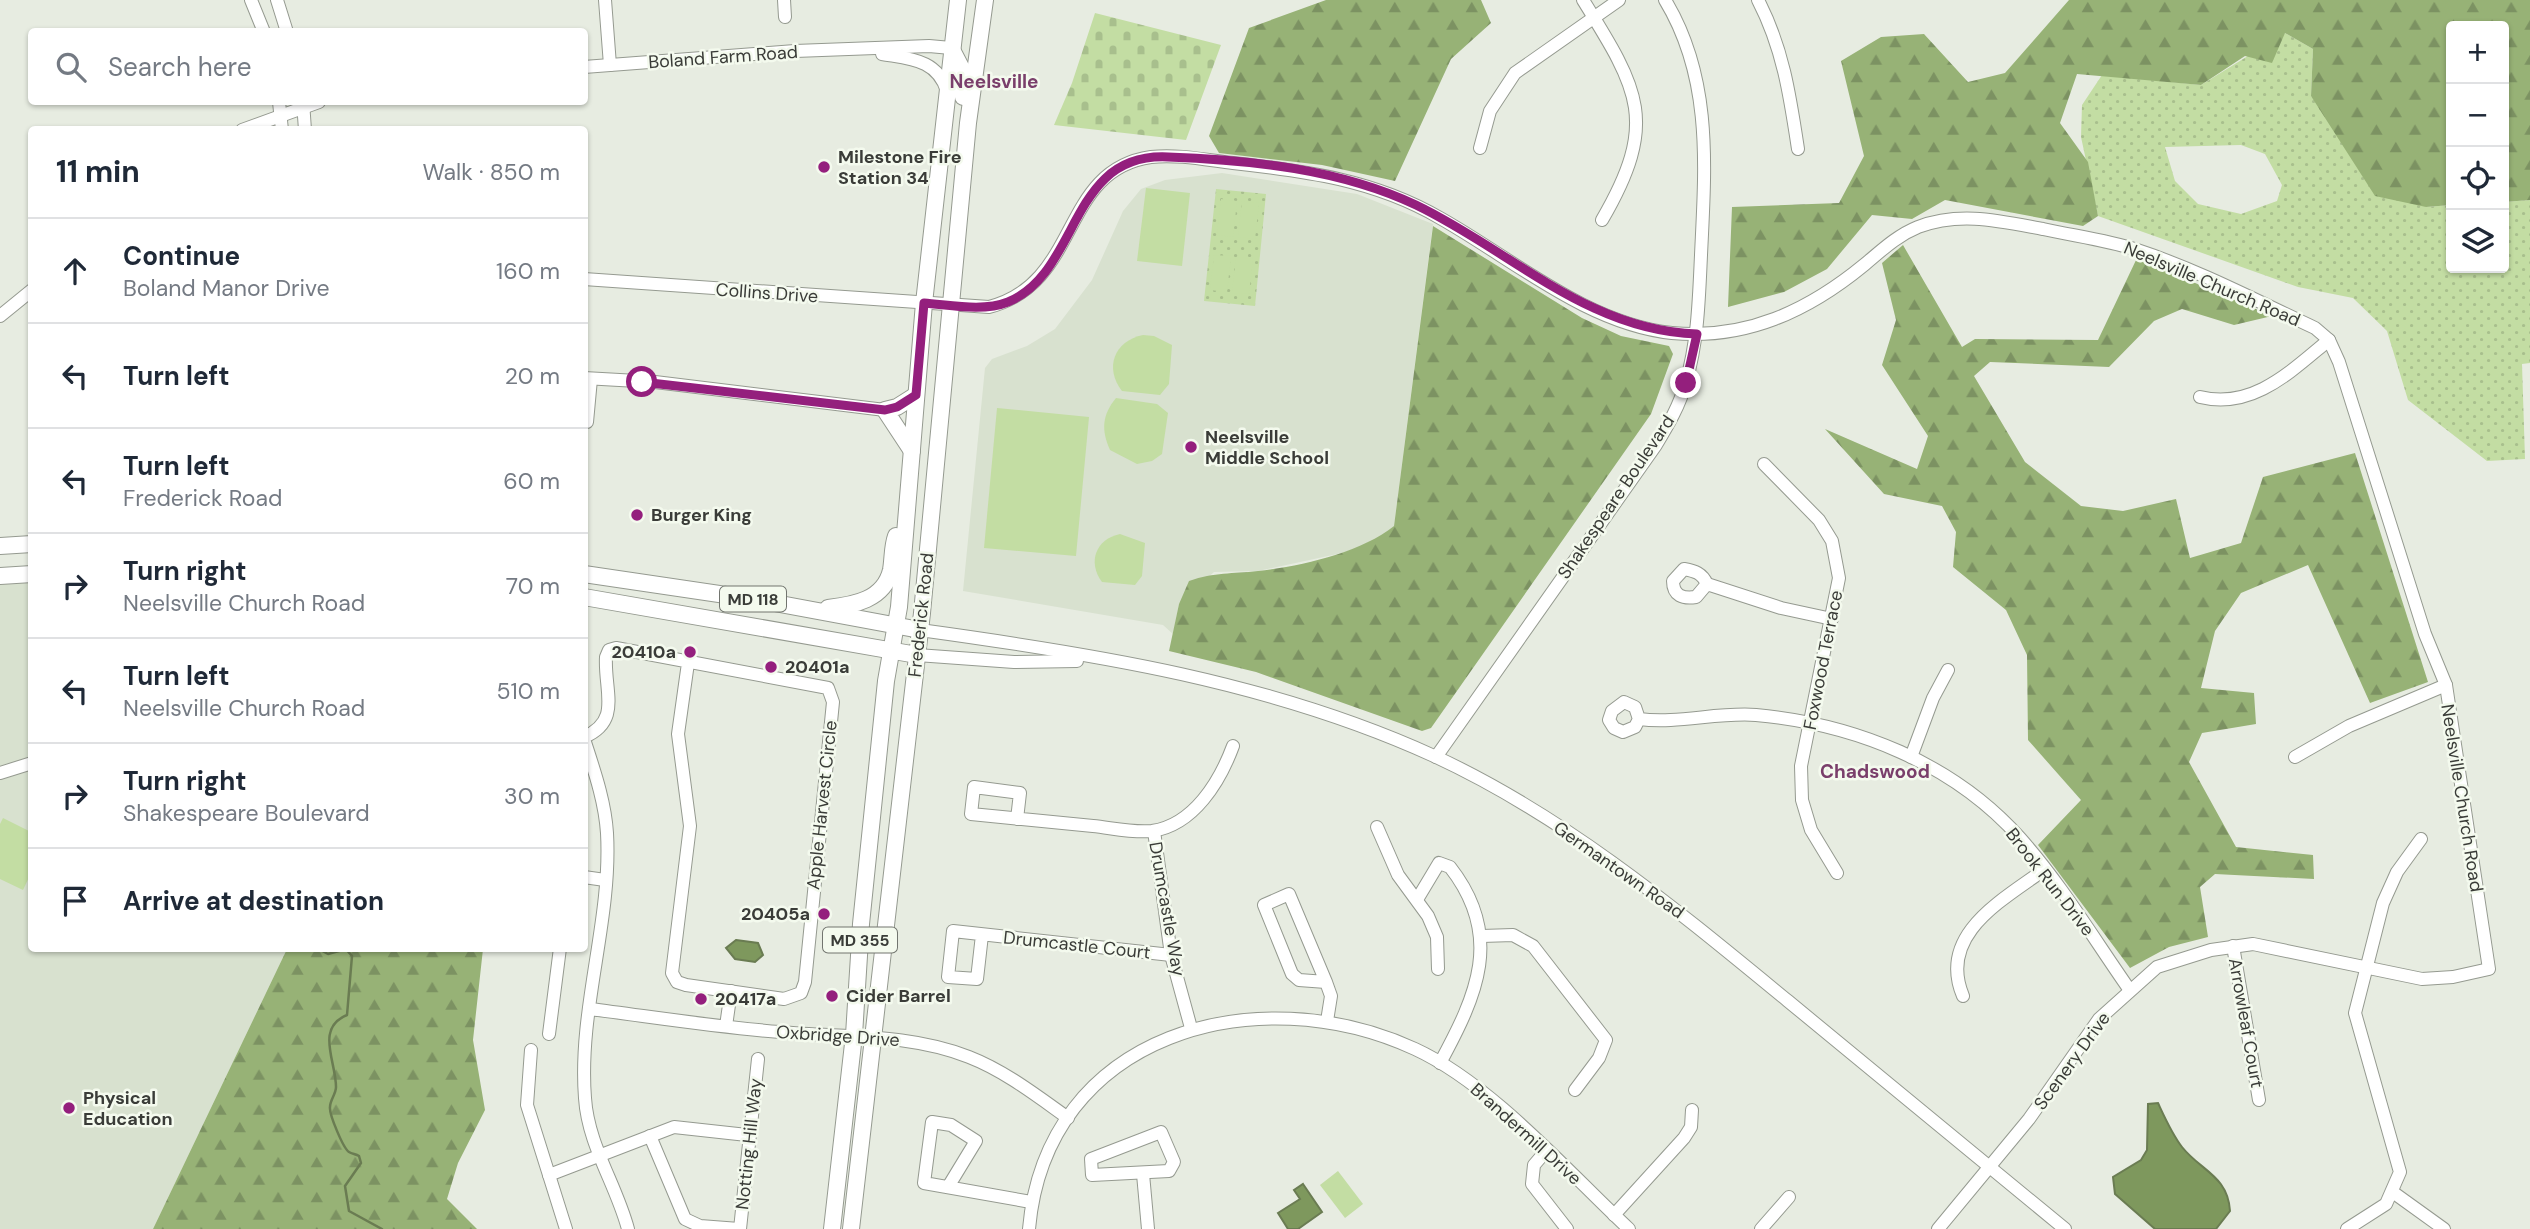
<!DOCTYPE html>
<meta charset="utf-8">
<style>
body{margin:0;font-family:"DM Sans",sans-serif;background:#f6f6f7;color:#1f2937}
.controls{position:absolute;right:21px;top:21px;display:grid;overflow:hidden;border-radius:7px;box-shadow:0 2px 5px #0004}
.controls button{width:63px;height:63px;display:grid;place-items:center;padding:0;border:0;border-bottom:2px solid #e0e1e3;background:#fff;color:#1f2937;font:35px sans-serif}
.stop{position:absolute;width:21px;height:21px;margin:-16px;border:5px solid #941f7d;border-radius:50%;background:#fff}
.stop.end{background:#941f7d;border-color:#fff;box-shadow:0 2px 7px #0008}
.list{margin:0;padding:0;list-style:none}
h2{display:flex;justify-content:space-between;align-items:center;height:91px;margin:0;padding:0 28px;font-size:30px}
h2 small{font-size:23px;font-weight:400;color:#747a83}
.list li{display:grid;grid-template-columns:46px 1fr auto;gap:21px;align-items:center;box-sizing:border-box;height:105px;padding:0 28px;border-top:2px solid #e0e1e3}
.list b{display:block;font-size:26px;white-space:nowrap}
.list p{margin:0;font-size:23px;white-space:nowrap;color:#747a83}
.list em{font-size:23px;font-style:normal;color:#747a83}
.icon{flex:none;width:38px;height:38px;fill:none;stroke:currentColor;stroke-width:2;stroke-linecap:round;stroke-linejoin:round}
.map{position:relative;flex:none;width:2530px;height:1229px;overflow:hidden}
.search{position:absolute;background:#fff;box-shadow:0 2px 5px #0004;left:28px;top:28px;width:560px;height:77px;display:flex;align-items:center;gap:18px;box-sizing:border-box;padding:0 24px;border-radius:7px;color:#747a83;font-size:26px}
.panel{position:absolute;background:#fff;box-shadow:0 2px 5px #0004;left:28px;top:126px;width:560px;height:826px;border-radius:7px}
.map>svg:first-child{display:block}
</style>
<div class="map">
<svg width="2530" height="1229" viewBox="0 0 2530 1229">
<defs>
<pattern id="grass-dots" width="8" height="8" patternUnits="userSpaceOnUse" patternTransform="scale(1.75)"><rect width="8" height="8" fill="#c3dda3"/><path d="M2 2h.1M6 6h.1" fill="none" stroke="#a8bf8d" stroke-width="1.8" stroke-linecap="round"/></pattern>
<pattern id="forest-firs" width="22" height="20" patternUnits="userSpaceOnUse" patternTransform="scale(1.75)"><rect width="22" height="20" fill="#97b276"/><path d="M5 1l3.5 6h-7zM16 11l3.5 6h-7z" fill="#7c9262"/></pattern>
<pattern id="cemetery-stones" width="16" height="16" patternUnits="userSpaceOnUse" patternTransform="scale(1.75)"><rect width="16" height="16" fill="#c3dda3"/><path d="M2 7V4a2 2 0 0 1 4 0v3zM10 15v-3a2 2 0 0 1 4 0v3z" fill="#a8bf8d"/></pattern>
</defs>
<rect width="100%" height="100%" fill="#e7ece1"/>
<g fill="#d8e1cf">
<path d="M1222,173L1357,194L1433,224L1394,526L1374,542L1342,553L1258,571L1214,572L1179,604L1173,634L1163,625L963,591L985,368L992,359L1027,346L1055,329L1092,280L1123,211L1141,189L1165,180Z"/>
<path d="M31,574L32,948L287,949L153,1229H0V576Z"/>
</g>
<g fill="url(#grass-dots)" fill-rule="evenodd">
<path d="M2285,33L2313,49L2311,96L2426,207L2451,205V268H2504V202L2530,200V363L2522,364L2525,459L2487,461L2408,400L2387,331L2353,298L2298,287L2098,216L2081,137L2082,105L2102,75L2201,85ZM2241,145L2265,154L2282,185L2277,201L2241,214L2198,204L2175,181L2165,147Z"/>
<path d="M1216,189L1266,194L1255,306L1204,301Z"/>
</g>
<g fill="url(#forest-firs)">
<path d="M1326,0H1481L1491,23L1451,59L1395,181L1322,165L1219,153L1209,136L1249,28Z"/>
<path d="M2069,0H2530V200L2504,202V26H2451V205L2426,207L2375,196L2311,96L2313,49L2285,33L2272,63L2245,56L2201,85L2077,74L2060,123L2088,162L2098,216L2083,226L1945,200L1912,219L1872,215L1827,269L1784,292L1728,307L1732,207L1839,203L1864,156L1841,61L1881,37L1924,34L1968,82L2005,73Z"/>
<path d="M1433,226L1582,318L1621,336L1669,346L1673,354L1651,414L1431,728L1422,731L1256,672L1169,651L1179,604L1189,581C1215,572 1232,574 1258,571C1302,566 1360,553 1394,526Z"/>
<path d="M1903,245L1962,347L1975,339L2098,340L2137,258L2272,316L2234,325L2182,309L2154,321L2109,367L1990,362L1974,376L2025,462L2081,506L2123,511L2176,499L2190,558L2241,543L2263,477L2355,453L2428,682L2370,703L2308,565L2241,593L2215,631L2201,688L2254,693L2256,724L2202,733L2189,762L2236,847L2313,855L2314,879L2215,874L2200,887L2208,937L2169,947L2130,968L2038,845L2081,800L2028,740L2027,655L2006,610L1953,567L1956,532L1942,506L1884,494L1825,429L1917,469L1928,436L1882,365L1896,320L1882,263Z"/>
<path d="M287,949H483L473,1040L485,1110L458,1163L447,1199L477,1229H153Z"/>
</g>
<path fill="url(#cemetery-stones)" d="M1095,13L1221,45L1186,140L1054,125L1072,83Z"/>
<g fill="#c3dda3">
<path d="M1146,188L1190,193L1182,266L1137,261Z"/>
<path d="M1221,199L1237,201L1233,237L1217,235Z"/>
<path d="M1242,201L1259,203L1255,239L1238,237Z"/>
<path d="M1214,255L1231,256L1227,292L1210,290Z"/>
<path d="M1236,257L1253,259L1249,294L1232,293Z"/>
<path d="M1143,335L1154,336L1172,345L1169,384L1160,395L1122,391C1104,368 1114,341 1143,335Z"/>
<path d="M1116,398L1157,404L1168,413L1162,454L1152,461L1137,464L1110,450C1101,430 1102,415 1116,398Z"/>
<path d="M997,408L1089,417L1076,556L984,548Z"/>
<path d="M1120,534L1145,543L1142,576L1135,585L1102,582C1087,562 1096,539 1120,534Z"/>
<path d="M3,818L31,832V873L23,890L0,879V824Z"/>
<path d="M1338,1171L1363,1204L1345,1218L1320,1185Z"/>
</g>
<g fill="#7e985d" stroke="#6a7c52" stroke-width="2">
<path d="M736,940L758,943L763,955L755,962L735,959L726,948Z"/>
<path d="M2158,1103C2165,1118 2172,1134 2182,1147C2201,1171 2228,1176 2230,1211L2216,1229H2155L2115,1194L2113,1177L2141,1160L2147,1150L2148,1104Z"/>
<path d="M1303,1184L1322,1212L1298,1229H1288L1278,1213L1300,1199L1294,1190Z"/>
</g>
<g fill="none" stroke-linecap="round" stroke-linejoin="round">
<g stroke="#6a7c52" stroke-width="2.5">
<path d="M317,948L328,954L346,949"/>
<path d="M345,948L352,956L347,1015C315,1028 336,1061 336,1087C336,1094 330,1100 330,1107C329,1114 343,1148 349,1152C352,1154 356,1154 359,1156L361,1163L345,1186L349,1211L382,1229"/>
</g>
<defs>
<g id="minor">
<path d="M251,0L264,32"/>
<path d="M277,0L287,32"/>
<path d="M605,0L610,65"/>
<path d="M784,0L785,17"/>
<path d="M1583,0C1639,90 1659,122 1602,220"/>
<path d="M1758,0C1783,48 1790,96 1798,149"/>
<path d="M882,54C910,59 937,59 947,91"/>
<path d="M584,67L795,51L929,46L951,48"/>
<path d="M279,102L282,130"/>
<path d="M303,102L305,130"/>
<path d="M242,130L319,102"/>
<path d="M1480,148L1490,111L1515,73L1619,0"/>
<path d="M584,279L989,307C1082,283 1059,170 1151,157C1178,154 1207,160 1233,163C1306,171 1375,180 1440,218C1513,259 1587,324 1672,333C1746,340 1808,311 1864,265C1881,251 1896,236 1918,227C1960,211 2000,221 2043,229C2074,236 2107,240 2137,250C2198,270 2257,301 2315,328L2329,340L2339,362L2425,634L2446,685L2489,969L2453,977L2422,979L2253,944L2211,950L2157,967L2099,1019L2029,1119L1938,1229"/>
<path d="M0,316L32,290"/>
<path d="M584,378L655,382L885,410"/>
<path d="M2200,397C2253,410 2291,371 2329,340"/>
<path d="M587,422L591,379"/>
<path d="M1764,464L1819,520L1832,541L1839,578L1801,766L1802,800L1811,830L1837,873"/>
<path d="M1707,584L1696,597C1683,599 1673,596 1673,581L1684,569C1695,571 1702,573 1707,584L1781,608L1832,619"/>
<path d="M920,630C1095,654 1272,682 1434,756C1566,817 1677,910 1788,1001C1880,1077 1972,1153 2065,1229"/>
<path d="M917,655L1014,662L1077,661"/>
<path d="M1639,719L1635,727L1623,732L1614,728L1609,720L1612,711L1624,702L1635,707L1639,719C1679,724 1717,712 1756,715C1855,724 1953,763 2020,838C2061,884 2094,939 2129,989"/>
<path d="M584,737C622,721 604,691 606,657L609,650L616,648L828,688L833,702L805,982L801,993L784,999L686,985L677,982L672,973L690,826L678,734L688,663"/>
<path d="M584,739C594,770 605,801 607,833C612,921 578,1009 585,1098C588,1145 616,1184 628,1229"/>
<path d="M1436,757L1656,445C1668,425 1680,405 1686,382C1698,341 1699,298 1701,255C1705,168 1713,79 1665,0"/>
<path d="M1911,757L1933,698L1948,670"/>
<path d="M2295,757L2349,726L2446,685"/>
<path d="M0,773L32,763"/>
<path d="M1017,819L1020,793L974,787L971,814C1012,818 1052,822 1093,826C1112,828 1133,833 1152,831C1194,825 1220,781 1233,746"/>
<path d="M1377,827L1398,875L1428,916L1437,937L1438,969"/>
<path d="M1154,831L1171,955L1191,1028"/>
<path d="M584,877L605,880"/>
<path d="M1418,898L1439,863L1450,867C1504,936 1477,995 1440,1063"/>
<path d="M982,935L977,979L948,977L953,931L1171,955"/>
<path d="M1482,936L1513,935L1533,946L1606,1040L1599,1058L1575,1090"/>
<path d="M2233,946L2259,1100"/>
<path d="M1326,982L1299,980L1292,974L1264,905L1289,894L1326,982L1331,996L1327,1021"/>
<path d="M1963,996C1937,934 2003,900 2045,869"/>
<path d="M590,1009C653,1017 716,1027 780,1032C844,1038 908,1033 969,1057C1005,1071 1037,1096 1068,1118"/>
<path d="M726,1026L731,991"/>
<path d="M549,1034L560,948"/>
<path d="M531,1050L527,1105L566,1229"/>
<path d="M1161,1132L1174,1162L1169,1171L1092,1175L1091,1159Z"/>
<path d="M650,1136L685,1219L700,1226L739,1229"/>
<path d="M1546,1151L1534,1165L1532,1184L1567,1229"/>
<path d="M1143,1174L1148,1229"/>
<path d="M549,1175L674,1127L747,1135"/>
<path d="M948,1187L976,1141L951,1125L932,1122L924,1183L1031,1202"/>
<path d="M2394,1193L2444,1229"/>
<path d="M1614,1215L1684,1138L1691,1127L1692,1110"/>
<path d="M740,1229L758,1059"/>
<path d="M1029,1229C1046,1033 1257,976 1415,1049C1491,1084 1567,1171 1629,1229"/>
<path d="M1761,1229L1789,1197"/>
<path d="M2347,1229L2386,1204L2400,1172L2355,1013L2383,903L2397,872L2421,839"/>
</g>
<g id="major">
<path d="M951,48L962,69L963,97"/>
<path d="M912,451L885,410L897,407L916,395"/>
<path d="M0,546L32,544"/>
<path d="M584,574L753,599L920,630"/>
<path d="M0,576L32,574"/>
<path d="M584,597L917,655"/>
<path d="M828,608C854,605 884,600 891,570C893,559 892,547 896,536"/>
<path d="M832,1229L854,1035L861,924L886,681L899,607L924,303L958,0"/>
<path d="M851,1229L922,613L968,123L985,0"/>
</g>
</defs>
<use href="#minor" stroke="#959a90" stroke-width="14"/>
<use href="#major" stroke="#959a90" stroke-width="18"/>
<use href="#minor" stroke="#fff" stroke-width="12"/>
<use href="#major" stroke="#fff" stroke-width="16"/>
</g>
<g fill="none" stroke-linecap="round" stroke-linejoin="round">
<path stroke="#941f7d" stroke-width="9" d="M642,382L885,410L897,407L916,395L924,303C951,305 983,312 1008,302C1081,272 1068,152 1168,157C1251,160 1340,169 1416,205C1510,250 1588,331 1697,334L1686,383"/>
</g>
<g fill="#941f7d" stroke="#f4faee" stroke-width="2.5">
<circle cx="824" cy="167" r="7"/>
<circle cx="1191" cy="447" r="7"/>
<circle cx="637" cy="515" r="7"/>
<circle cx="690" cy="652" r="7"/>
<circle cx="771" cy="667" r="7"/>
<circle cx="824" cy="914" r="7"/>
<circle cx="832" cy="996" r="7"/>
<circle cx="701" cy="999" r="7"/>
<circle cx="69" cy="1108" r="7"/>
</g>
<g text-anchor="middle" stroke-width="5" stroke-linejoin="round" paint-order="stroke">
<g fill="#f4faee" stroke="#72756f" stroke-width="2">
<rect x="720" y="586.5" width="66" height="25" rx="5"/>
<rect x="823" y="927.5" width="74" height="25" rx="5"/>
</g>
<g font-size="16" font-weight="bold" fill="#3a3c38">
<text x="753" y="605">MD 118</text>
<text x="860" y="946">MD 355</text>
</g>
<g font-size="18" fill="#3a3c38" stroke="#f4faee">
<text transform="translate(723 57) rotate(-4)" y="6">Boland Farm Road</text>
<text transform="translate(2212 284) rotate(23)" y="6">Neelsville Church Road</text>
<text transform="translate(767 293) rotate(4)" y="6">Collins Drive</text>
<text transform="translate(1616 497) rotate(-56)" y="6">Shakespeare Boulevard</text>
<text transform="translate(921 615) rotate(-84)" y="6">Frederick Road</text>
<text transform="translate(1823 660) rotate(-79)" y="6">Foxwood Terrace</text>
<text transform="translate(2462 798) rotate(81)" y="6">Neelsville Church Road</text>
<text transform="translate(822 805) rotate(-84)" y="6">Apple Harvest Circle</text>
<text transform="translate(1619 870) rotate(35)" y="6">Germantown Road</text>
<text transform="translate(2050 882) rotate(52)" y="6">Brook Run Drive</text>
<text transform="translate(1167 909) rotate(80)" y="6">Drumcastle Way</text>
<text transform="translate(1077 945) rotate(6)" y="6">Drumcastle Court</text>
<text transform="translate(2246 1023) rotate(80)" y="6">Arrowleaf Court</text>
<text transform="translate(838 1036) rotate(4)" y="6">Oxbridge Drive</text>
<text transform="translate(2072 1061) rotate(-54)" y="6">Scenery Drive</text>
<text transform="translate(1526 1134) rotate(42)" y="6">Brandermill Drive</text>
<text transform="translate(749 1144) rotate(-84)" y="6">Notting Hill Way</text>
</g>
<g font-size="18" font-weight="bold" fill="#3a3c38" stroke="#f4faee" text-anchor="start">
<text x="838" y="163">Milestone Fire<tspan x="838" dy="21">Station 34</tspan></text>
<text x="1205" y="443">Neelsville<tspan x="1205" dy="21">Middle School</tspan></text>
<text x="651" y="521">Burger King</text>
<text x="676" y="658" text-anchor="end">20410a</text>
<text x="785" y="673">20401a</text>
<text x="810" y="920" text-anchor="end">20405a</text>
<text x="846" y="1002">Cider Barrel</text>
<text x="715" y="1005">20417a</text>
<text x="83" y="1104">Physical<tspan x="83" dy="21">Education</tspan></text>
</g>
<g font-size="19" font-weight="bold" fill="#7a3f6b" stroke="#f4faee">
<text x="994" y="88">Neelsville</text>
<text x="1875" y="778">Chadswood</text>
</g>
</g>
</svg>
<div class="controls">
<button>+</button>
<button>−</button>
<button><svg class="icon" aria-label="locate" viewBox="0 0 24 24"><circle cx="12" cy="12" r="6"/><path d="M12 2v4M12 18v4M2 12h4M18 12h4"/></svg></button>
<button><svg class="icon" aria-label="layers" viewBox="0 0 24 24"><path d="M12 4l9 5-9 5-9-5zM3 14l9 5 9-5"/></svg></button>
</div>
<div class="stop" style="left:642px;top:382px"></div>
<div class="stop end" style="left:1686px;top:383px"></div>
<div class="search"><svg class="icon" aria-label="search" viewBox="0 0 24 24"><circle cx="10" cy="10" r="6"/><path d="M15 15l6 6"/></svg>Search here</div>
<section class="panel">
<h2>11 min<small>Walk · 850 m</small></h2>
<ul class="list">
<li><svg class="icon" aria-label="ahead" viewBox="0 0 24 24"><path d="M12 20V5M6 11l6-6 6 6"/></svg><div><b>Continue</b><p>Boland Manor Drive</p></div><em>160 m</em></li>
<li><svg class="icon" aria-label="left" viewBox="0 0 24 24"><path d="M17 20v-9H6M10 6l-5 5 5 5"/></svg><div><b>Turn left</b></div><em>20 m</em></li>
<li><svg class="icon" aria-label="left" viewBox="0 0 24 24"><path d="M17 20v-9H6M10 6l-5 5 5 5"/></svg><div><b>Turn left</b><p>Frederick Road</p></div><em>60 m</em></li>
<li><svg class="icon" aria-label="right" viewBox="0 0 24 24"><path d="M7 20v-9h11M14 6l5 5-5 5"/></svg><div><b>Turn right</b><p>Neelsville Church Road</p></div><em>70 m</em></li>
<li><svg class="icon" aria-label="left" viewBox="0 0 24 24"><path d="M17 20v-9H6M10 6l-5 5 5 5"/></svg><div><b>Turn left</b><p>Neelsville Church Road</p></div><em>510 m</em></li>
<li><svg class="icon" aria-label="right" viewBox="0 0 24 24"><path d="M7 20v-9h11M14 6l5 5-5 5"/></svg><div><b>Turn right</b><p>Shakespeare Boulevard</p></div><em>30 m</em></li>
<li><svg class="icon" aria-label="arrive" viewBox="0 0 24 24"><path d="M6 21V4h12l-3 4 3 4H6"/></svg><div><b>Arrive at destination</b></div></li>
</ul>
</section>
</div>
